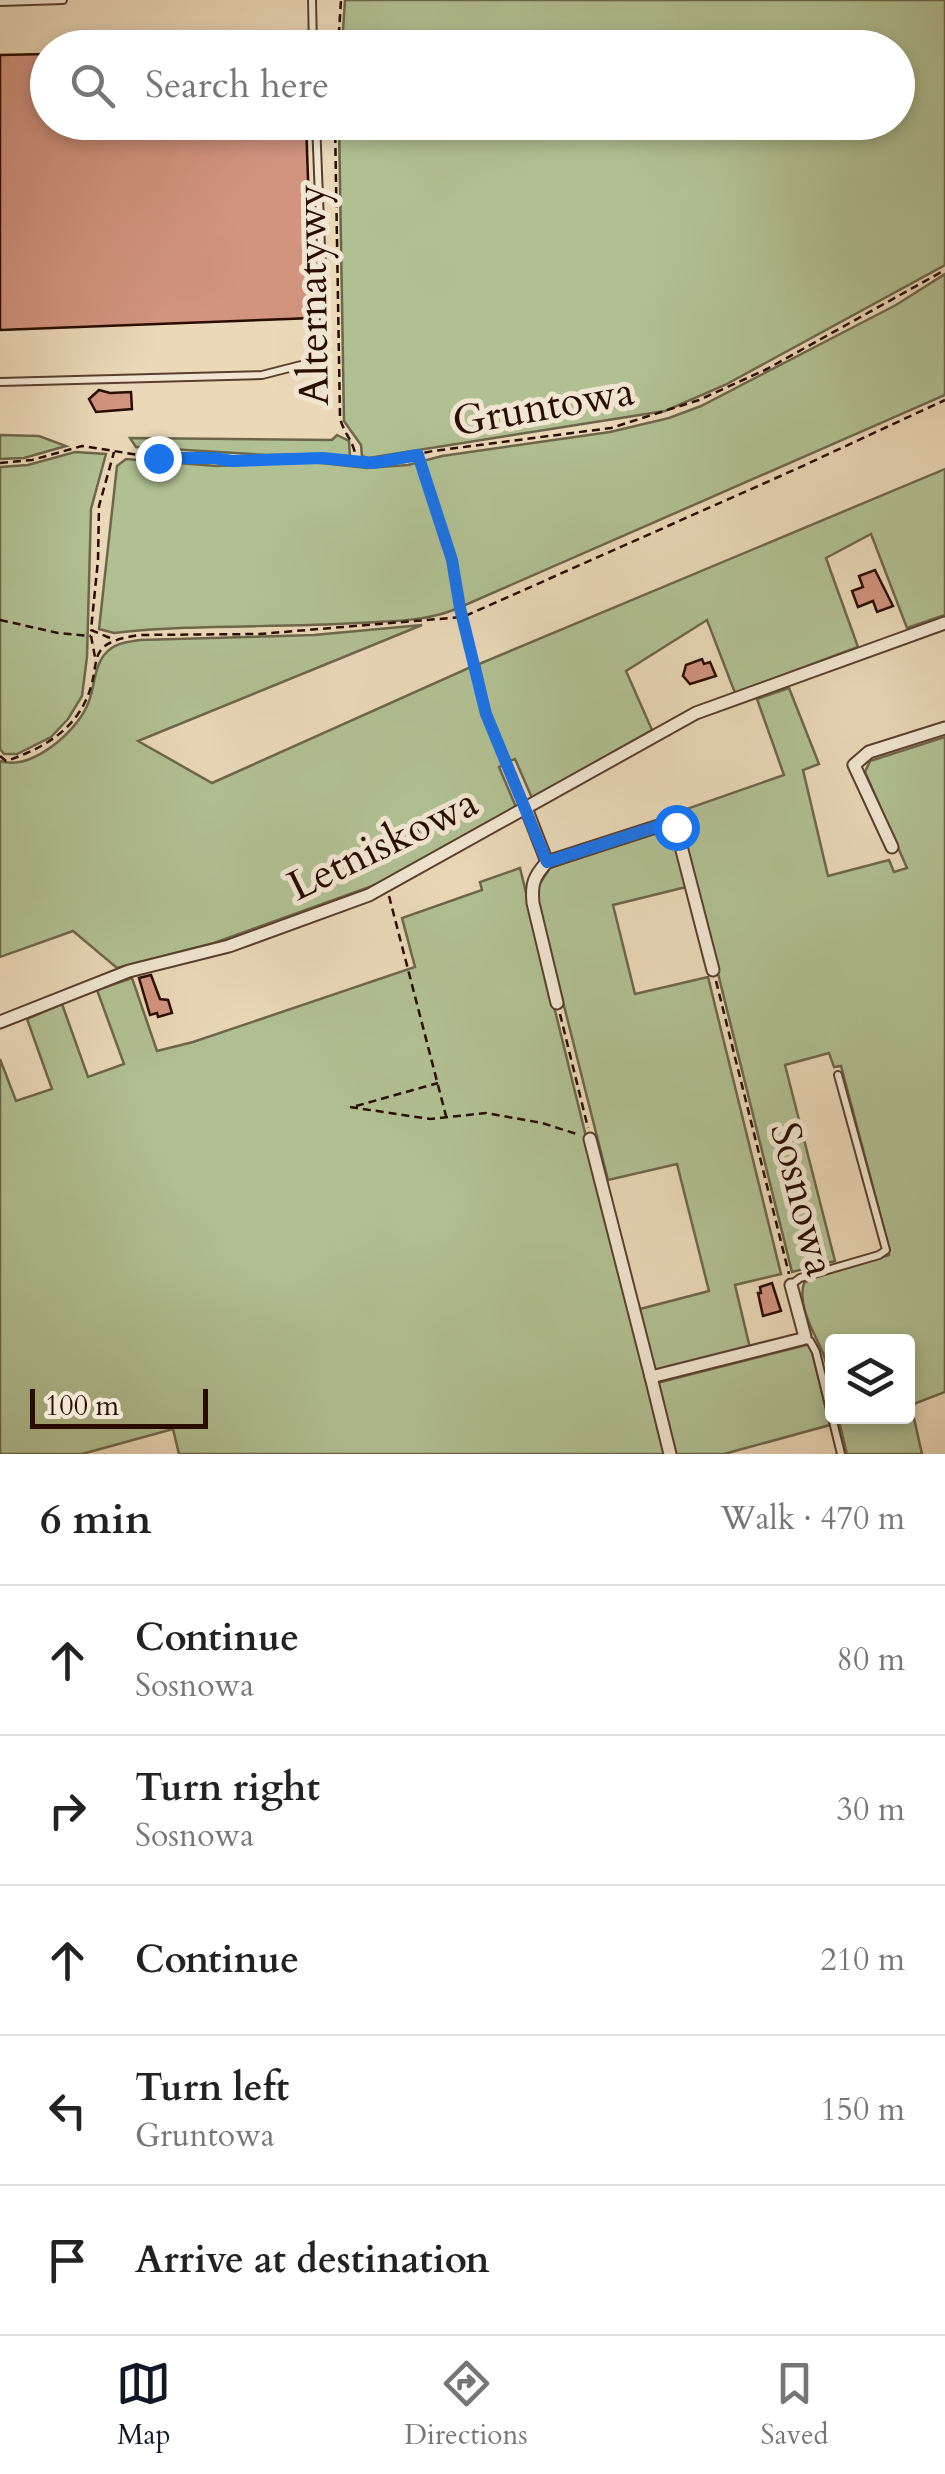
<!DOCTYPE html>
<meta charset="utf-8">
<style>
body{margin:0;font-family:Cardo,serif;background:#f2f2f2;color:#222}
.controls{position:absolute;right:30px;bottom:30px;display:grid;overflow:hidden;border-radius:10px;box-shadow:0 5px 15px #0003}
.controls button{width:90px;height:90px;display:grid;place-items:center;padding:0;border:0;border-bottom:2px solid #e0e0e0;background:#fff;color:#222;font:50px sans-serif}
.scale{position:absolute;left:30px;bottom:25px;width:178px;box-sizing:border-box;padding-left:10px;border:5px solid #2a0c00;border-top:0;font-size:28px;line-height:35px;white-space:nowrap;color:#2a0c00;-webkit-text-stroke:8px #f1e6d1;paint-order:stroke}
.stop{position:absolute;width:30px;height:30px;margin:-22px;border:8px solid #1a73e8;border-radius:50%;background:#fff}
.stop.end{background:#1a73e8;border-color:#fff;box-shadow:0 2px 10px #0008}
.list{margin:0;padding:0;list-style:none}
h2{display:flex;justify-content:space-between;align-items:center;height:130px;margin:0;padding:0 40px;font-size:42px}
h2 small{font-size:32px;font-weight:400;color:#767676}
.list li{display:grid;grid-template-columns:65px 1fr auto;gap:30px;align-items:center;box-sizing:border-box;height:150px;padding:0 40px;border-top:2px solid #e0e0e0}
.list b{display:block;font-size:38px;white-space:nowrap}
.list p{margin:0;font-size:32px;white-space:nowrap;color:#767676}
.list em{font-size:32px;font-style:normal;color:#767676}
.icon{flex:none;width:55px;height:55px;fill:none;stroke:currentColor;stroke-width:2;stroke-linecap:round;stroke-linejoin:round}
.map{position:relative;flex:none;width:945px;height:1454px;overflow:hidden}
.search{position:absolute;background:#fff;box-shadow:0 5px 15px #0003;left:30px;right:30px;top:30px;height:110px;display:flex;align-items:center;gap:25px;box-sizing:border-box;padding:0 35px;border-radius:55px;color:#767676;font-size:38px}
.sheet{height:880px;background:#fff}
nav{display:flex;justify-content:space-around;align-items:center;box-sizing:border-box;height:140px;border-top:2px solid #e0e0e0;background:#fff;font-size:28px;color:#767676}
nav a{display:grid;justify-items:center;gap:5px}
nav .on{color:#111827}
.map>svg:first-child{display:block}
</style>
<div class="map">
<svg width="945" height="1454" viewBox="0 0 945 1454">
<rect width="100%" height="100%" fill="#ead8b8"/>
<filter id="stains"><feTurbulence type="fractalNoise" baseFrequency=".002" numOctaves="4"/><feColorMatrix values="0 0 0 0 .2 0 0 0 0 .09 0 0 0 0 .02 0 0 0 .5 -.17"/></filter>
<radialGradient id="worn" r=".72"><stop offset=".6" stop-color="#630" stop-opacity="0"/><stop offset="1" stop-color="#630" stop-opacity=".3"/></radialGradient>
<g fill="#b1c093" stroke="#6e664a" stroke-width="2.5">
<path d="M345,0H945V265L725,385L665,411L368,458L362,456L361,445L344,421L339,123L898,122V48L342,47Z"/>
<path d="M945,274V395L456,609C424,622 390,621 356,623C276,628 194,624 114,633L99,629L117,466L126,459L217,466L312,462L367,468L408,465L442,456L610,432L669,418L701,406L896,305Z"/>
<path d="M0,435L39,436L66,446L24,458L0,459Z"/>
<path d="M337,435L349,441L350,458L321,454L267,455L136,447L130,438L332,440Z"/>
<path d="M75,452L106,454L91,509L87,657L82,696L68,719L51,737L17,754H4L0,749V467L28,465Z"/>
<path d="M945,469V615L907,628L871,534L826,558L858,647L735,693L707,620L626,671L652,730L532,798L515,759L510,761L490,714L479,664Z"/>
<path d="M422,625L138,741L212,783L473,666L483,712L503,765L499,767L516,807L375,885L214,943L117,968L73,931L0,957V761C31,771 75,733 87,706C95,690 93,668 105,654C114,643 127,642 140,640L314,635Z"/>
<path d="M789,688L819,764L803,770L828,876L889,860L894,872L907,868L865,772L870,761L945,737V1392L911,1405L922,1454H847L838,1417L908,1416V1342H832V1394C829,1381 828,1366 823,1353C814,1332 797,1306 804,1283L816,1277L889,1255V1248L841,1066L834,1067L829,1053L785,1065L835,1261L792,1272L678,812L784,775L757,699Z"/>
<path d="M666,828L672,832L686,887L613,905L635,994L708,977L781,1274L735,1285L750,1348L654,1372L640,1309L709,1291L677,1164L608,1180L535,891L550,868Z"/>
<path d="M520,868L664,1454H179L173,1429L82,1454H0V1059L16,1101L52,1089L27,1019L62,1004L88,1077L124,1064L97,990L132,978L157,1051L193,1042L415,967L402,918L482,890L480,882Z"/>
<path d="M810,1344L830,1425L724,1454H676L657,1383Z"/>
</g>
<g fill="#d2937f" stroke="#2a0c00" stroke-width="2.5">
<path d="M48,54V122H306L313,318L0,330V55Z"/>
<path d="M99,390L110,393L131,392L132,409L96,412L89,399Z"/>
<path d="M875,570L893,606L877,612L873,601L858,607L852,591L863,587L859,576Z"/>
<path d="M702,659L704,664L710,662L716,676L690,684L683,676L686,665Z"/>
<path d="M414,824L422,839L394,854L386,839Z"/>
<path d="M151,975L160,999L168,1000L172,1013L158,1017L157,1013L150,1015L139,978Z"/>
<path d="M772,1283L781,1311L763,1316L758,1293H761L760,1287Z"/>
</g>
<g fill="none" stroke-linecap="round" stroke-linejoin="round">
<defs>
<g id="lane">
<path d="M312,0L313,48"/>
<path d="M0,2L63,0"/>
<path d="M0,382L262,375L305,364L322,354L325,348L316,122"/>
<path d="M792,1284L800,1278L879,1255L886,1250L838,1075"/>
<path d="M804,1340L810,1341L816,1352L841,1454"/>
</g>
<g id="street">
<path d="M526,808L547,862"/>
<path d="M892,847L854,765L869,752L945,728"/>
<path d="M557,1003L533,903C531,884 534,876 547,862L668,823L676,827L713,970"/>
<path d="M0,1022L129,971L229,946L369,895L696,713L945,623"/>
<path d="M590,1139L651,1377L802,1339L805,1337L791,1285"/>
<path d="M651,1377L670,1454"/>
</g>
</defs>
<use href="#lane" stroke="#5a3f2e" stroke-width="10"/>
<use href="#street" stroke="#5a3f2e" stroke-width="15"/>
<g stroke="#2a0c00" stroke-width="2.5" stroke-dasharray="8 5" stroke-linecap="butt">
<path d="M338,48L341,0"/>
<path d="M335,122L340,418C344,435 355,441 356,461"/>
<path d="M418,457L452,560L486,714L522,797"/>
<path d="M0,463L32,460L82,446L158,458H215L232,461L322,458L373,463L433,451L611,428L699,400L767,369L945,270"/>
<path d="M0,620L58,633L91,636"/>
<path d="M91,636L95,657"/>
<path d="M110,638L91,630L98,560L99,506L114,452"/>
<path d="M0,756L6,761C39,750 71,733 86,700C104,661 81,644 139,635L259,634L463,617L794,470L945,400"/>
<path d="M389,896L446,1116"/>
<path d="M716,981L789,1274"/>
<path d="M560,1014L588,1128"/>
<path d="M356,1106L438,1083"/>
<path d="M350,1107L430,1119L486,1113L542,1123L580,1135"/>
</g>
<use href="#lane" stroke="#f1e6d1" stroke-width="6"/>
<use href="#street" stroke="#f1e6d1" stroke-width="11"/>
</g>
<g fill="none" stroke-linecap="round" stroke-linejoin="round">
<path stroke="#1a73e8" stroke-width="12" d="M158,458H214L232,461L322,458L373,463L418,455L452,560L460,608L486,714L547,862L668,823L676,827"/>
</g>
<g text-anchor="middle" stroke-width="10" stroke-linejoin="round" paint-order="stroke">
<g font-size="42" fill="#2a0c00" stroke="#f1e6d1">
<text transform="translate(311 295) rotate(-91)" y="15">Alternatywy</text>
<text transform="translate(543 405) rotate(-10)" y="15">Gruntowa</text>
<text transform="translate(382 843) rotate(-26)" y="15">Letniskowa</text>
<text transform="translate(804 1199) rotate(76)" y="15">Sosnowa</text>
</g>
</g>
<rect width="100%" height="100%" filter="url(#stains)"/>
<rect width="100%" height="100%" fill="url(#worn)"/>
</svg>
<div class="controls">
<button><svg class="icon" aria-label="layers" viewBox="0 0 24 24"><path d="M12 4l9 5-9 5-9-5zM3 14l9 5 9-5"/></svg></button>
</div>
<div class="scale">100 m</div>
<div class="stop" style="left:676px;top:827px"></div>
<div class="stop end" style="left:158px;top:458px"></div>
<div class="search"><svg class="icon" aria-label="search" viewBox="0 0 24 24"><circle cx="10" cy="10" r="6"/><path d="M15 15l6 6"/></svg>Search here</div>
</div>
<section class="sheet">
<h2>6 min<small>Walk · 470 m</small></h2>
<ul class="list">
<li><svg class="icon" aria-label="ahead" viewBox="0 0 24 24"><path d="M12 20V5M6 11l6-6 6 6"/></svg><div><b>Continue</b><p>Sosnowa</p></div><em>80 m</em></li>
<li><svg class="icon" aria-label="right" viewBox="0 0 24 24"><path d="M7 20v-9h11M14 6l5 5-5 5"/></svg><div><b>Turn right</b><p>Sosnowa</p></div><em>30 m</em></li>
<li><svg class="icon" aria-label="ahead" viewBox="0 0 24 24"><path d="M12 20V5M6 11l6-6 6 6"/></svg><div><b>Continue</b></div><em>210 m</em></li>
<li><svg class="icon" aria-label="left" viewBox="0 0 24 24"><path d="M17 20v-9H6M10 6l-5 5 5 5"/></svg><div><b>Turn left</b><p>Gruntowa</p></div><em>150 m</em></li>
<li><svg class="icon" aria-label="arrive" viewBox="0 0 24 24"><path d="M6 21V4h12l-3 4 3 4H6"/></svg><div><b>Arrive at destination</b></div></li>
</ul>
</section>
<nav>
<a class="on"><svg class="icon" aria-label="map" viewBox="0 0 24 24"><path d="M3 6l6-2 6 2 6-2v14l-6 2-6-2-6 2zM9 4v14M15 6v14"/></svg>Map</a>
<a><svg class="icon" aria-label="directions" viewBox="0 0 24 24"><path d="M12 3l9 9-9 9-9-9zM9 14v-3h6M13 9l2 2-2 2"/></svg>Directions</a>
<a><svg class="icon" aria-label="saved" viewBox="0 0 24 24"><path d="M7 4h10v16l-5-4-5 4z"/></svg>Saved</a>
</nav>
